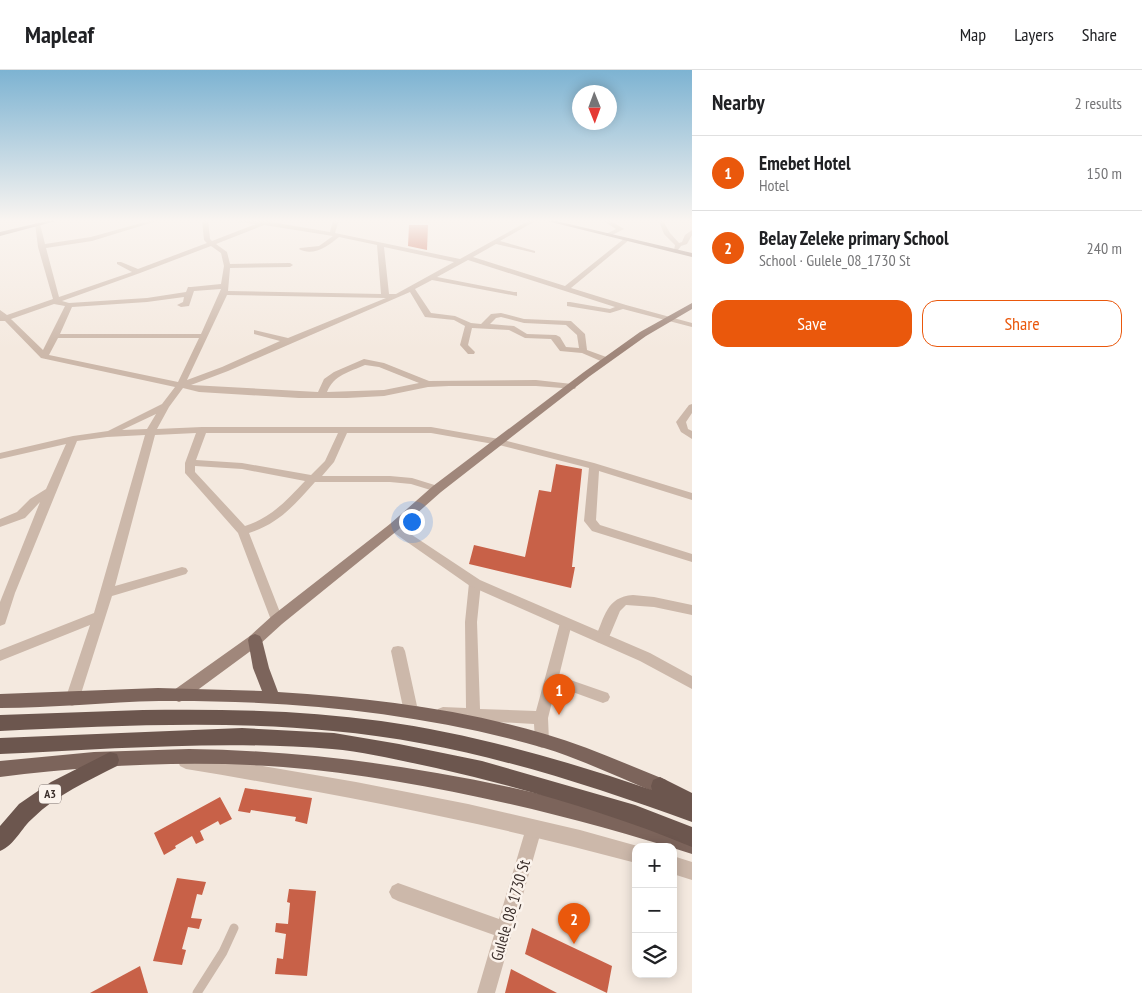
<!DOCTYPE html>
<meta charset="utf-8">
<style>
body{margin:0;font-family:"PT Sans Narrow",sans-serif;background:#f2f2f2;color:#202124}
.controls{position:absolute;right:15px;bottom:15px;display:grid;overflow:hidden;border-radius:10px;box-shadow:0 2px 12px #0003}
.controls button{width:45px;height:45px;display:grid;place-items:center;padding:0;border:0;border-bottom:1px solid #e0e0e0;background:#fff;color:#202124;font:25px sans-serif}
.compass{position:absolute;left:572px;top:15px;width:45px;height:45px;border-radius:50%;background:#fff;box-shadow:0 2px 12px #0003;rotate:179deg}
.you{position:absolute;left:411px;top:451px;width:18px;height:18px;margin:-12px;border:4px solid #fff;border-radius:50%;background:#1a73e8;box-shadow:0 0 0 8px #1a73e833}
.badge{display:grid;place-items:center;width:32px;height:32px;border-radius:50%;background:#ea580c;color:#fff;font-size:16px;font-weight:700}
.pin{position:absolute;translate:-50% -41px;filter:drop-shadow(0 1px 2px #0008)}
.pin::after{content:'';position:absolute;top:26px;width:18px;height:15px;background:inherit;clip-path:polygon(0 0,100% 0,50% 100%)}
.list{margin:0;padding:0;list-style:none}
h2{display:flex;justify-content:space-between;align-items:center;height:65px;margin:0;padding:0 20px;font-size:21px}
h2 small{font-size:16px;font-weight:400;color:#757577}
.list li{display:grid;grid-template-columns:32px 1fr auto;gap:15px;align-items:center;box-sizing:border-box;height:75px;padding:0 20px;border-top:1px solid #e0e0e0}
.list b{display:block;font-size:19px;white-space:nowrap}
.list p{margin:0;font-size:16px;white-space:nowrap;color:#757577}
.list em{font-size:16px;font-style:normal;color:#757577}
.actions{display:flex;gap:10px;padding:15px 20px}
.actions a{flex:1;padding:11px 0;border:1px solid #ea580c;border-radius:15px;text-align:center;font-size:18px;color:#ea580c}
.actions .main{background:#ea580c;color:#fff}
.icon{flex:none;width:28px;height:28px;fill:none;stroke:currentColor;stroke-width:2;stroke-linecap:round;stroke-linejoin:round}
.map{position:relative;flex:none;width:692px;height:923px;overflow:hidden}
header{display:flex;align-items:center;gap:30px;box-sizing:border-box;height:70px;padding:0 25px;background:#fff;border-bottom:1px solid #e0e0e0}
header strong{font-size:24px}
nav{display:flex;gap:28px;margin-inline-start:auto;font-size:18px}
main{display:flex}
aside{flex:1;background:#fff}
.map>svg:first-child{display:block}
</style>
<header>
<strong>Mapleaf</strong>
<nav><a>Map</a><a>Layers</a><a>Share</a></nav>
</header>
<main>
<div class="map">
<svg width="692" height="923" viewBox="0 0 692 923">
<rect width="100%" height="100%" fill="#f4e9df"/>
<g fill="#c86148">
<path d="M409,155H428L427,180L408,176Z"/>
<path d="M556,394L582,399L572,497H575L571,518L469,494L474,475L525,487L539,420L551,422Z"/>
<path d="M245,718L312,728L307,754L295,751L296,747L251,740L250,743L238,741Z"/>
<path d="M220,727L232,749L220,755L218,751L200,761L204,770L196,774L192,766L175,776L176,778L164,785L154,763Z"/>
<path d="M177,808L206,812L202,825L197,824L191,848L202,849L199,859L188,857L182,879L186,880L182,895L153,891Z"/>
<path d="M289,819L316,821L307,906L275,904L277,888L283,889L286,864L275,862L276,853L288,854L290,833L287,832Z"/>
<path d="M532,858L612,896L607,923L525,884Z"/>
<path d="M140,896L148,923H90Z"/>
<path d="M511,899L557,923H505Z"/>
</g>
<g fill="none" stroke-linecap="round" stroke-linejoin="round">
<path stroke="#ccb8aa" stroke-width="9" d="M197,923L223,882L234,858"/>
<g fill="#ccb8aa" fill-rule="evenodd">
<path d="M152,150H160L92,171L46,178L59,227L132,202L117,194V192H121L138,199L207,173L204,170L202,150H208L210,169L212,171L256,154L239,152L236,150H274L271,152L330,162L333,150H339L335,163L460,189L530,150H537L500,171L535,181V183L496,174L473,187L565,216L625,168H629V170L571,218L626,235L692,253V257L623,239L610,243L567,236V232H570L610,239L615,237L468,190L437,207L514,222H517V226L432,210L415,219L431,243L455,246L471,253L481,254L491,244L501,243L524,249L571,251L585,264L587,280L609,288V292H603L582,283L560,281L551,269L525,268L509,260L472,258L468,275L475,282L474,284H468L460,275L465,256L454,250L425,247L410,222L228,301L191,315L318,322L324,309L334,302L364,289L384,293L429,311L536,310L572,314L576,317L575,319L536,316H449L428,317L384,326L347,328H299L199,322L183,318L169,337L157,359L202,357H431L499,369L594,393L692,423V430L599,401L596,450L600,455L692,484V492L592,461L584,451L589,398L499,375L431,363H347L334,392L322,406H390L412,408L441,417L442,419L437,422L411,414L390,412H315C294,435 280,453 249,463L283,550L281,553L277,555L273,553L271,550L238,463L185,403V393L196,363L155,365L115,516L182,497L186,498L188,501L186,504L112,526L79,630L77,634L72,636L67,634L65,630L90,555L0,591V580L94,543L145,365L107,367L77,371L15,523L6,551L5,554L0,556V532L40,432L25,448L0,457V449L17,442L30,429L46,419L66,374L0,389V383L73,366L108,361L162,334L175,317L41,288L5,251H0V240L7,245L53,229L38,177L35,153L40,154L45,174L91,167ZM264,155L333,166L319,176L300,178L299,179C313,187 328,176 339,167L377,175L381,224L228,221L230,198L290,197L293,195L290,193L230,194L227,182L216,174ZM211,176L221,183L224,196L221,214L191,217H188L186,222L147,228L69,233L62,231L140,203ZM384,177L454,192L396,224H389ZM221,219L201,264H60L72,237L147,232L184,227L183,232L177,235L181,237L189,236L194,221ZM227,225L386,228L288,268L254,260V264L280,271L222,297L187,310ZM54,234L65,236L43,280L11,249ZM501,247L524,253L566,255L577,265L579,278L566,277L560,267L556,265L527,264L514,256L490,254L496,248ZM58,268H199L178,312L49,285ZM365,295L379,297L419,313L384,320L327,322C334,305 349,302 365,295ZM156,344L147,359L122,360ZM206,363H338L325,391L311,405L242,393L196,390ZM195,396L242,399L305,411C287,430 271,448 245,456L195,402Z"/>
<path d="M602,150H609L624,159L610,166H606V164L616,159Z"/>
<path d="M688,150H692V153Z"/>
<path d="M659,151H663L670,163L679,173L682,172L685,165L692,160V165L687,174L681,176L678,180H674L675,175L664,164Z"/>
<path d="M692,334V343L686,352L688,359L692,361V369L681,362L676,352L689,335Z"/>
<path d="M475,509L479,510L481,513L477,552L480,639L536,641L560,553L561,550L566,548L571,550L572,553L559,606L608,623L610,627L608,631L603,633L556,616L548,648L549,671L547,676L542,678L537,676L535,671L534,654L443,649L438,647L436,643L438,639L443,637L466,638L465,552L469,513L471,510Z"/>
<path d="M633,525L654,527L692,535V545L654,537L626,535L620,541L607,572L602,573L597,572L595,568C605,547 606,527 633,525Z"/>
<path d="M398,576L403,577L405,581L417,636L422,638L424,642L422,646L417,648L406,646L404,642L391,581L393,577Z"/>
<path d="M534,750L540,752L542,758L495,923H477L494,865L398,831L392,828L389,822L392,816L398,813L499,849L526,758L528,752Z"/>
</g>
<g fill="#ccb8aa" fill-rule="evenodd">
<path d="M394,453L480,510L650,583L692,606V619L640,591L470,516L390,460L388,457L390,454Z"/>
<path d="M186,683L356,712L468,734L580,760L641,777H636V793C488,753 337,724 186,699L180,696L178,691L180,686Z"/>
<path d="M673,786L692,792V810L673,804Z"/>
</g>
<g fill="#a0877b" fill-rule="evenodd">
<path d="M51,150H60L0,166V162Z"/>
<path d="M543,150H552L692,183V187Z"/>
<path d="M692,233V239L646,266L590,306L441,422L398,460L282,554L260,574L184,630L179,632L174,630L171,625L174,620L250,566L272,546L390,454L433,416L584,302L640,262Z"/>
</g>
<g fill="#7c645b" fill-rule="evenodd">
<path d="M255,564L260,566L262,570L269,598L278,622C368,628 458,638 545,664C586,676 626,694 666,710L669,716L666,722L660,724C621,709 584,690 544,678C420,642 287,630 159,631C106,632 53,638 0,638V624L158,618L262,621L253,598L248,570L250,566Z"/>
<path d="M189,679C360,681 530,715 692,766V784C566,744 417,708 283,697C189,690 94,695 0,707V691L94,682Z"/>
</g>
<g fill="#6c564e" fill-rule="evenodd">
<path d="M143,640C223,639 302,640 381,651C474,664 564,690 652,720L651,716L653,710L660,707L692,723V752C576,710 457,672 333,661C222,650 111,656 0,661V645Z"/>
<path d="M242,658L334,663L399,674L482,691L635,735L692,757V777C610,743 523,718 436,698C402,691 367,682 332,679C222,670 110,679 0,684V668Z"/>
<path d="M110,682L117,684L119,690L117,696C88,711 56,725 33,748C21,758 15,775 0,781V756L19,734L51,712Z"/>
</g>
</g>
<linearGradient id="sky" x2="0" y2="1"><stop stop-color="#7db3d2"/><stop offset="0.54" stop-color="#faf5f1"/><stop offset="1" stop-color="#faf5f1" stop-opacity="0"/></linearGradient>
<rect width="692" height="279" fill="url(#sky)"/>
<g text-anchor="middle" stroke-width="5" stroke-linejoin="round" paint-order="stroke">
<rect fill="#fbf3ec" stroke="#746964" stroke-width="1" x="39" y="714.5" width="22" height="19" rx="4"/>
<g font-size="12" font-weight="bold" fill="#3a2e2a">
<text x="50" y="728">A3</text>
</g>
<g font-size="16" fill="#3a2e2a" stroke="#fbf3ec">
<text transform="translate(510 840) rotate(-74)" y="6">Gulele_08_1730 St</text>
</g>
</g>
</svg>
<div class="controls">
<button>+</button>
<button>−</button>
<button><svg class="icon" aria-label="layers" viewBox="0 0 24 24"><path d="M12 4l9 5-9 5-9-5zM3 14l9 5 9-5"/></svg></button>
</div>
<svg class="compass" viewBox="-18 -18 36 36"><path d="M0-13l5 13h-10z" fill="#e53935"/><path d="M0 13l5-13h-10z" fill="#757577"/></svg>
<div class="you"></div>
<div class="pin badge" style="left:559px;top:645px">1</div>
<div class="pin badge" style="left:574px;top:874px">2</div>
</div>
<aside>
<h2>Nearby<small>2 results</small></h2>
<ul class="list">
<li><span class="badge">1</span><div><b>Emebet Hotel</b><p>Hotel</p></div><em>150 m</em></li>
<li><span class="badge">2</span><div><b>Belay Zeleke primary School</b><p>School · Gulele_08_1730 St</p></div><em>240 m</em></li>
</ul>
<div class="actions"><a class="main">Save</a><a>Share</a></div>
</aside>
</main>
